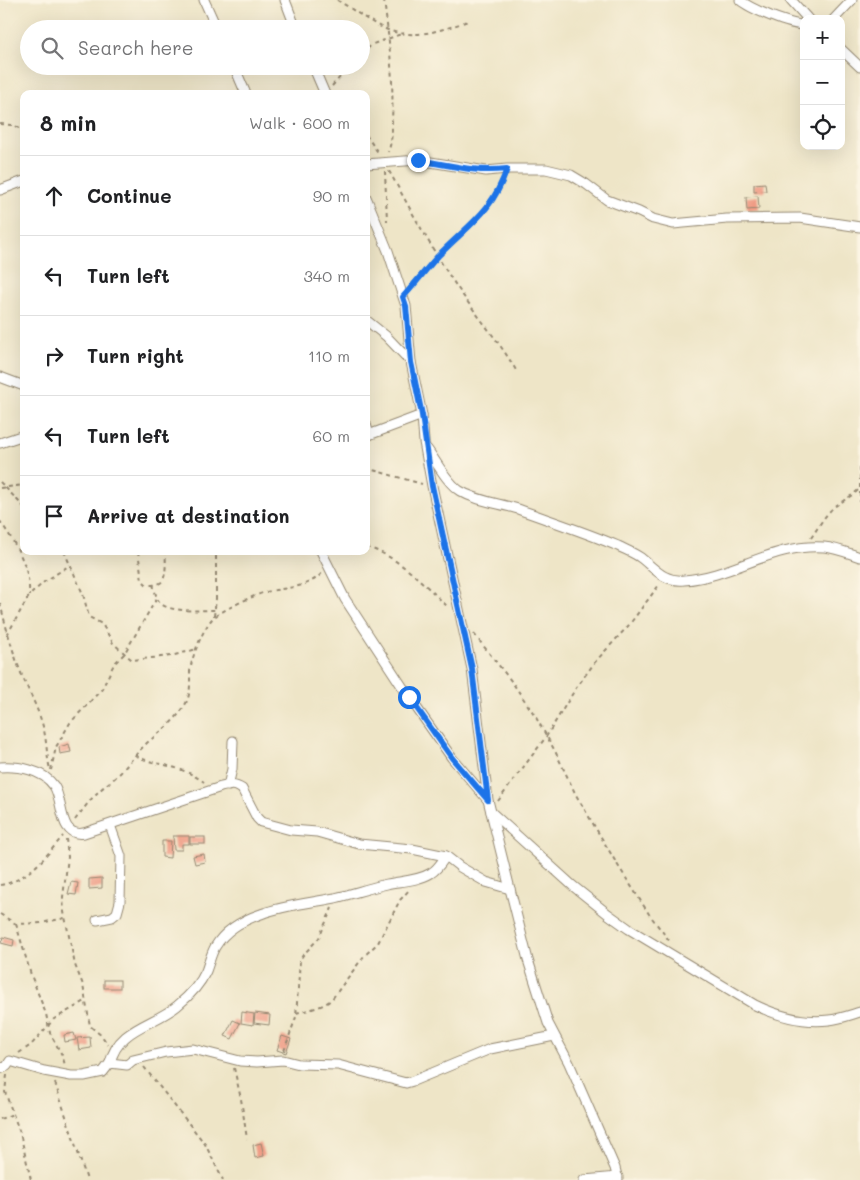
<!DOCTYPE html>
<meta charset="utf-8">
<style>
body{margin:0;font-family:Mali,sans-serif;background:#f6f6f6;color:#202124}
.controls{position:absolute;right:15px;top:15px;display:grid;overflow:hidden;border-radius:10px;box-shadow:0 5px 20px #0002}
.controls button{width:45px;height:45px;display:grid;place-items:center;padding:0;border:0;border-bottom:1px solid #e0e0e0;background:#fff;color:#202124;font:25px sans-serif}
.stop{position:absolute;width:15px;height:15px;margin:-11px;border:4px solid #1a73e8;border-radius:50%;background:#fff}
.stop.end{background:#1a73e8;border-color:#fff;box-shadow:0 1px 5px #0008}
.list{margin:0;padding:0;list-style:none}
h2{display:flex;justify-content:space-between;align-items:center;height:65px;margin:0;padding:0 20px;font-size:21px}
h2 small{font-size:16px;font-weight:400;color:#757577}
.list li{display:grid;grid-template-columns:32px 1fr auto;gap:15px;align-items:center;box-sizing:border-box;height:80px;padding:0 20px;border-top:1px solid #e0e0e0}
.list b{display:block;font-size:19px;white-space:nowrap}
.list em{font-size:16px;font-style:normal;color:#757577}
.icon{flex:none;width:28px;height:28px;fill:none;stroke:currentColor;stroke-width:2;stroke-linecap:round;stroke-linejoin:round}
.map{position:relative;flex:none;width:860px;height:1180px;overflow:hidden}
.search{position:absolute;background:#fff;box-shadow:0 5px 20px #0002;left:20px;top:20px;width:350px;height:55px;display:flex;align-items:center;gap:12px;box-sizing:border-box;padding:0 18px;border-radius:28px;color:#757577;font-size:19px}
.panel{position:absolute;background:#fff;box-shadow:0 5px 20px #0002;left:20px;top:90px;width:350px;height:465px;border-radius:10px}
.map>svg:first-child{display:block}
</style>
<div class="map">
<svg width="860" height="1180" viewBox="0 0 860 1180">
<rect width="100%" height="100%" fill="#fcf5e5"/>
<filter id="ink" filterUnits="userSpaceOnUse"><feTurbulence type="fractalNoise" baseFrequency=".02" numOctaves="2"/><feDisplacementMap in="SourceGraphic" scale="10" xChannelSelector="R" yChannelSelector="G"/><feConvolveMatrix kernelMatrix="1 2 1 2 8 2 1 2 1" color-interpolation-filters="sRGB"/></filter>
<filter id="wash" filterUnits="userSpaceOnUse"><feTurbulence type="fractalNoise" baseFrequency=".0096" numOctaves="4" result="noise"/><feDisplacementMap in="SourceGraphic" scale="20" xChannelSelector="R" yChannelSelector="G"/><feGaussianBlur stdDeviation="1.12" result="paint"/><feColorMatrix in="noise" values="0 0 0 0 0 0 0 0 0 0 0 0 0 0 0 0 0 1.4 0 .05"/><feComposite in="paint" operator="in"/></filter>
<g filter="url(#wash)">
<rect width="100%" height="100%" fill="#eee5c7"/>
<g id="blocks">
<g fill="#ef9b84">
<path d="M765,183L766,191L754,192V184Z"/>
<path d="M758,196L759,209L747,210L746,197Z"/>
<path d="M69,744L71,752L60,754L59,747Z"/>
<path d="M173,836H189V844H182V850H174Z"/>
<rect x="190" y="837" width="15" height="7"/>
<path d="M162,841H171L170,858L162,857Z"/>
<path d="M204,854L205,862L195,864L193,856Z"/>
<path d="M102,878V888L89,889V879Z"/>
<path d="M71,882L78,883L76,895L68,894Z"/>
<path d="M3,937L14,940L13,946L1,943Z"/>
<rect x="104" y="980" width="16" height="8"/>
<path d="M242,1012L254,1014L253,1025L241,1023Z"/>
<path d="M255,1013L270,1015L269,1025L254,1023Z"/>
<path d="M233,1020L240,1023L232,1039L225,1036Z"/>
<path d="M74,1033L76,1040L65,1042L64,1035Z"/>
<path d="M282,1036L291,1039L286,1053L277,1050Z"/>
<path d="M90,1037L91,1048L79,1050L77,1038Z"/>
<path d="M261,1143L264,1156L255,1158L253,1145Z"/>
</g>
</g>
</g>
<g filter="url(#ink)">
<use href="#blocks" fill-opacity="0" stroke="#948872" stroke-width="1"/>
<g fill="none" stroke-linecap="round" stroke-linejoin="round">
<defs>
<g id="minor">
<path d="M204,0L217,29"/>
<path d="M285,0L296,29"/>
<path d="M740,0C750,9 790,25 804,25"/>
<path d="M791,0L808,19"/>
<path d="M834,19L852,0"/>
<path d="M841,49L860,67"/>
<path d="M234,66L246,94"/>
<path d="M313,66L325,94"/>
<path d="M366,164L418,160L486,171L507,169H546L571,175L586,184L607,200L639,212L653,219L673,224L727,219L800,218L860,227"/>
<path d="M0,190L24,181"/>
<path d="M366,197L388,251L406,306L411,362L422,415L424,442L432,486L472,669L488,800L510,889L528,960L548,1023L569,1063L615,1168L618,1180"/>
<path d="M366,320L386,336L411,362"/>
<path d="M0,377L24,386"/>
<path d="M366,424L369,435"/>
<path d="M366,436L422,415"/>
<path d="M0,443L24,435"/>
<path d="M427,449C436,461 447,483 460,491C477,501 498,503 518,509C551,521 585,532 618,546C626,550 634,553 641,558C655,569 664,582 684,580C732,577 774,543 824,547C836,548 848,553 860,557"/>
<path d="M321,551L345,599L409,697L452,758L487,799"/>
<path d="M0,767C18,766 42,769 54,786C64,801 58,838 84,833L221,787C229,785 235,784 242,789L257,818L261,822L291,830L317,832L359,844L412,849L446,856L460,867L486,882L510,889"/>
<path d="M228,786L232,769L233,741"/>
<path d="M491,812L573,886L608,914L629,929L755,1005C778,1016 804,1023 829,1020C839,1019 850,1015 860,1012"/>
<path d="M97,920L112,917L117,913L120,902L121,856L110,825"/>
<path d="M110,1063C118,1028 152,1026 177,1006C188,997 200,985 206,971C209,963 211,954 215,947C225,930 243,920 261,914C285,905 310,903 335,898C352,894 369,888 387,884C401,881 418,881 431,873C438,869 441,863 446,856"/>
<path d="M0,1069L7,1066L10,1061L44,1071L71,1076H84L103,1072L110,1063L127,1065L133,1060L166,1052L193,1049L240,1061L257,1062L283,1060L299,1064L338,1065L406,1083L413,1081L490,1049L554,1036"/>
<path d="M584,1180L618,1177"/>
</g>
</defs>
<use href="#minor" stroke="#948872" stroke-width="11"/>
<g stroke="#948872" stroke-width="2" stroke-dasharray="4 4" stroke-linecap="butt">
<path d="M337,0C353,9 370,23 388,30C415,40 442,30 468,21"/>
<path d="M384,0C389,40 394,80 392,121C392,132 392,142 388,152"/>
<path d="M361,54L373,44L404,33"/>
<path d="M332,86L350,66"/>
<path d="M0,124L12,125L24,130"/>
<path d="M366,135L379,154"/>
<path d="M385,171L387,221"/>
<path d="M389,171C411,210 432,250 457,287C477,316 500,342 517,372"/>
<path d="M409,290L438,257L485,211L504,178"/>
<path d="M366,468L422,484"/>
<path d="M860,468V508"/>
<path d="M0,482L24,507"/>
<path d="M0,488L24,485"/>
<path d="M0,521C15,543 31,568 29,596"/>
<path d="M811,538C818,528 824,516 833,508C841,501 852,497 859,489"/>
<path d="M366,547C398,556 424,584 448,607"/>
<path d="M64,551L83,594L89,617L102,624L113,643L132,660L171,656L197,649"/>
<path d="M138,551L142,580L147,585C151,585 157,585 160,583C167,580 166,558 165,551"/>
<path d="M190,551H194"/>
<path d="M153,584C155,591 156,598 160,603C170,613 202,610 215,610"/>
<path d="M0,603C6,627 12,650 21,673C28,690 37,706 42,723C47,738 46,754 50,769"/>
<path d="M214,616L216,599V551"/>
<path d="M474,634L512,682L534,714L555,751L576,795L617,864L649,914L671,943"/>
<path d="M7,635L29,596L44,582L70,565"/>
<path d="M135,755C147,762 159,763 172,767C184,770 194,775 204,782"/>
<path d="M51,770L56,747L70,723L102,689L114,664L124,654L157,598"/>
<path d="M498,801L546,737L576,688L595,662L629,625L659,585"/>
<path d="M75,820C82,811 89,801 97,793C105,785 115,779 122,771C131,761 138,751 148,742C161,731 176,721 185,705C191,695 190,683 190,672C191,658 203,629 212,619C220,611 254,595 266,592C286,587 307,589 322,573"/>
<path d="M66,839L68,857L63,897L64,912L75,965L83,985L90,1026L102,1036L108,1045"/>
<path d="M0,885C29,880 45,857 63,836"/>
<path d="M0,914L16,924L41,923L65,918"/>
<path d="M16,924L31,975L46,1014L50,1033L62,1055L65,1065"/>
<path d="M296,1013C308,1010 322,1008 332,999L364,956L378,943L400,900L410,889"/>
<path d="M284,1051L296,1017L300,960L303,955L319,938L332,908"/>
<path d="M19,1053L31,1045L54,1019L87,1000"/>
<path d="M144,1067L205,1144L223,1180"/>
<path d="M234,1068L241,1099L247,1139"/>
<path d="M7,1075L5,1092L20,1133L31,1180"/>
<path d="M55,1083L87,1180"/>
<path d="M0,1119L13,1114"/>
</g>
<use href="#minor" stroke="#fff" stroke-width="9"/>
</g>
</g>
<g fill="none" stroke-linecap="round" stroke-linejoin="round" filter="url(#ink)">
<path stroke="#1a73e8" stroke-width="6" d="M409,697L452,758L488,800L472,669L432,486L422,415L411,362L406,306L403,297C415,284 426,269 438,256C468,225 492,213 507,169C474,173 450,165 418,160"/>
</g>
</svg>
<div class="controls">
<button>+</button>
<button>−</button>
<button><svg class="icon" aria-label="locate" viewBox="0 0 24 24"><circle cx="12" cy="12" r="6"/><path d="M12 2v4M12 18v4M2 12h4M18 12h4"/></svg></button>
</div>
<div class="stop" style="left:409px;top:697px"></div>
<div class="stop end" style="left:418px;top:160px"></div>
<div class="search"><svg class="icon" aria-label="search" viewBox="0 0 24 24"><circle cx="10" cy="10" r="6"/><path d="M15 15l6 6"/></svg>Search here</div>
<section class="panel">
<h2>8 min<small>Walk · 600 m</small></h2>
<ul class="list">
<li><svg class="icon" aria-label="ahead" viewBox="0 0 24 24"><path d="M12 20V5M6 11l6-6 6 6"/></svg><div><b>Continue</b></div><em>90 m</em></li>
<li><svg class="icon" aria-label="left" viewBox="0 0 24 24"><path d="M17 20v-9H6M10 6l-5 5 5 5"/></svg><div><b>Turn left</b></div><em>340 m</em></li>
<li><svg class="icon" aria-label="right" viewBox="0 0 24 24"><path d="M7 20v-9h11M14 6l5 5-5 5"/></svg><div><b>Turn right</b></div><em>110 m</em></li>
<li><svg class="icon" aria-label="left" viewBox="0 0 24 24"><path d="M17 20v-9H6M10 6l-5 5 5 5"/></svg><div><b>Turn left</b></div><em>60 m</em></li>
<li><svg class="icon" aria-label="arrive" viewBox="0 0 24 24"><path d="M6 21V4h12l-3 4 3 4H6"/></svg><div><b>Arrive at destination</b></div></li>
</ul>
</section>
</div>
